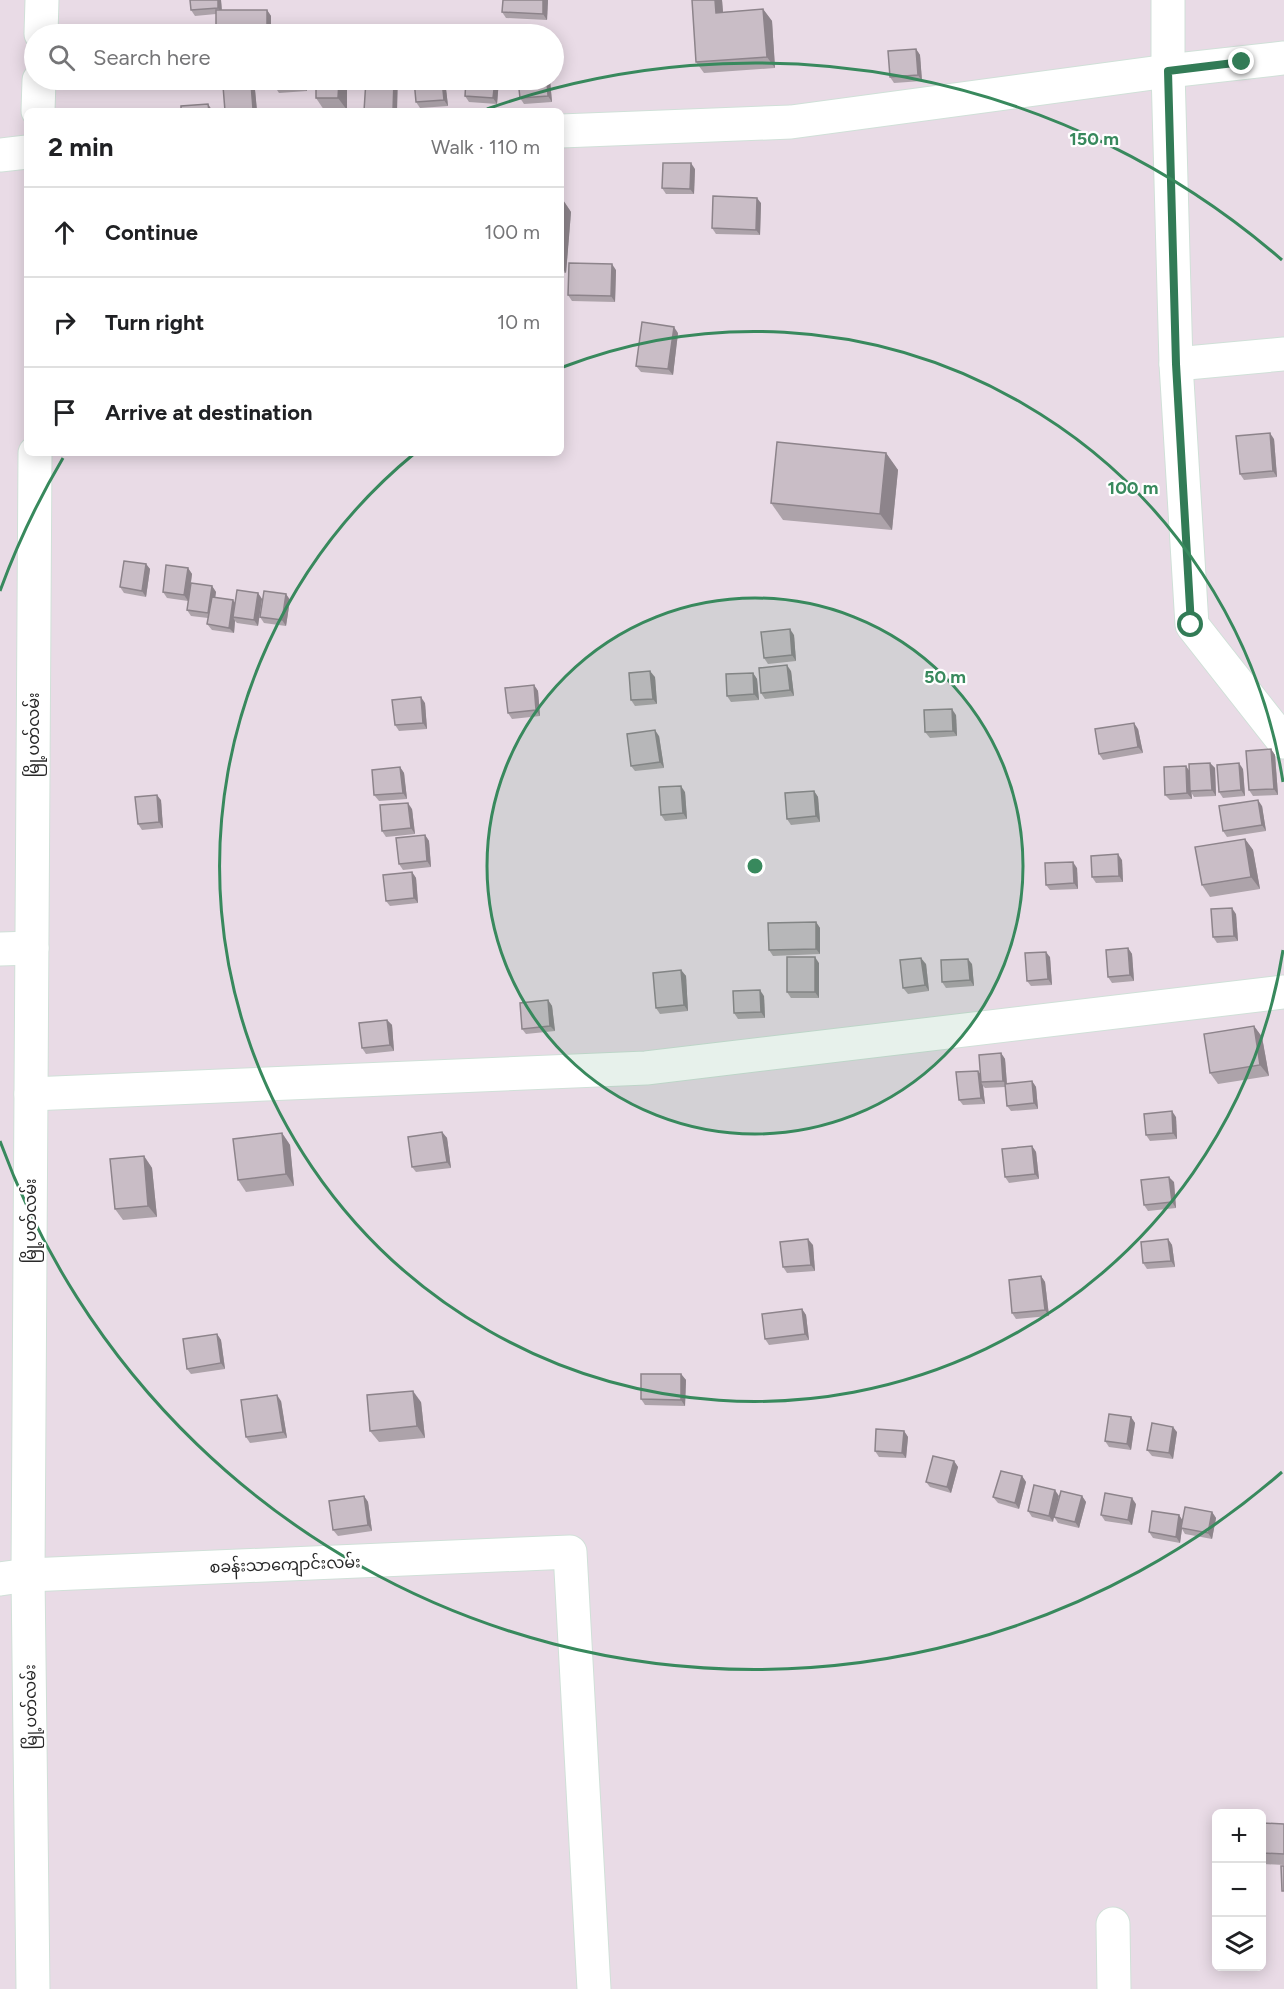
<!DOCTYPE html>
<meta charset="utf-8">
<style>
body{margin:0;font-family:Figtree,"Noto Sans Myanmar",sans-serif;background:#f6f6f6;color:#202124}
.controls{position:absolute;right:18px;bottom:18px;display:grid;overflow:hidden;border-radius:9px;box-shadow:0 3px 15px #0003}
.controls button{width:54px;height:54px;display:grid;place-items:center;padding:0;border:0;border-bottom:2px solid #e0e0e0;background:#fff;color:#202124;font:30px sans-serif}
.stop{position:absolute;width:18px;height:18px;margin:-14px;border:4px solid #327b56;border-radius:50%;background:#fff}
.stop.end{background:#327b56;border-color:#fff;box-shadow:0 2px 6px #0008}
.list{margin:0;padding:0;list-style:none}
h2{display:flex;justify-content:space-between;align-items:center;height:78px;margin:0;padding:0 24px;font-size:26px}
h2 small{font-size:20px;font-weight:400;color:#757577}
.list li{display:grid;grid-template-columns:39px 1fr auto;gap:18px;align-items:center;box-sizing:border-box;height:90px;padding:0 24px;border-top:2px solid #e0e0e0}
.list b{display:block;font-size:22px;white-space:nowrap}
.list em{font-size:20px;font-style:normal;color:#757577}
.icon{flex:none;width:33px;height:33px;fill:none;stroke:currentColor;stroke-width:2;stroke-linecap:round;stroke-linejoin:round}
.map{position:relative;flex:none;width:1284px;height:1989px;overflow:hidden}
.search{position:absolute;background:#fff;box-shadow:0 3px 15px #0003;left:24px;top:24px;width:540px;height:66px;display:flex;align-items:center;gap:15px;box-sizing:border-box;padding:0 21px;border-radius:33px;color:#757577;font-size:22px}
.panel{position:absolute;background:#fff;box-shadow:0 3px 15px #0003;left:24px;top:108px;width:540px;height:348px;border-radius:9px}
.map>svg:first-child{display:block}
</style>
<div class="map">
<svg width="1284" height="1989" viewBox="0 0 1284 1989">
<rect width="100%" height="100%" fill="#e9dbe6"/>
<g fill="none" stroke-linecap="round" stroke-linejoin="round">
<defs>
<g id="minor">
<path d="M1168,0V71L1176,364L1192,625L1284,742"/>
<path d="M41,34L42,0"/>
<path d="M38,111L39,80"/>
<path d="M561,131L791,122L1168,71L1284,58"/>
<path d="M0,155L27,152"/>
<path d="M1176,364L1284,354"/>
<path d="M0,949L32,948"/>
<path d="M31,1094L646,1068L1284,992"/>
<path d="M0,1579L28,1575L570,1552L594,1989"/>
<path d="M1113,1924L1114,1989"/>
<path d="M33,1989L28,1575L35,453"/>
</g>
</defs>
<use href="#minor" stroke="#d0e0d8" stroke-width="35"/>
<use href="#minor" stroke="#fff" stroke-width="33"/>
</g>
<g fill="#ada3aa">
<path d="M221,0L222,10H267L271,16V34L216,14L195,16L191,10Z"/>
<path d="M548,0L547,20L506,18L502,12Z"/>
<path d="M692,0H722L723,12L763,9L772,21L775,68L704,73L696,62Z"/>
<path d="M916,49L920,55L922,81L894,83L890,77Z"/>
<path d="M274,80H306L307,91L279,93L275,87Z"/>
<path d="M347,80V110H324L316,98Z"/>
<path d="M445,80L448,106L420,108L416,102Z"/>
<path d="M466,80H499L497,104L469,102L465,96Z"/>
<path d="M550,80L552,102L524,104L520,98Z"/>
<path d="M251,84L255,90L257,111H225Z"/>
<path d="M695,169L694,194H666L662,188Z"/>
<path d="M561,197L571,212L566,273L561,272Z"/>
<path d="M761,203L760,235L716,234L712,228Z"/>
<path d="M616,270L615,302L572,301L568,295Z"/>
<path d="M678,333L673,375L641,372L636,366Z"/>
<path d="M1274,439L1277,477L1244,480L1240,474Z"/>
<path d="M886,453L898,470L892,530L783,520L771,503Z"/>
<path d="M146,564L150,569L146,597L124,593L120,587Z"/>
<path d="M188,568L192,574L191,583L212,586L216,592L215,598L233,600L235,603L258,593L262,599L258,626L237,623L235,621L234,633L212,630L207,624L208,618L191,616L187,610L188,601L167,598L163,592Z"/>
<path d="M286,594L290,600L286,626L264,623L260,617Z"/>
<path d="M794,635L796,661L768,664L764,658Z"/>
<path d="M791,671L794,696L765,699L761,693Z"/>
<path d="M753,673L757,679L759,700L731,702L727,696Z"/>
<path d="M655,677L657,704L635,706L631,700Z"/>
<path d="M534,685L538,691L540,716L512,719L508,713Z"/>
<path d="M425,703L427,729L399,731L395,725Z"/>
<path d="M956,715L957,736L930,738L925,732Z"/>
<path d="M1138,729L1143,753L1103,760L1099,754Z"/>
<path d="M659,736L664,768L635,771L631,766Z"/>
<path d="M1271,749L1275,755L1278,795L1253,796L1249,790Z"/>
<path d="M1210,763L1215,768L1216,796L1194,797L1191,792L1192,799L1170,800L1165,795L1186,766L1189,771Z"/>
<path d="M400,767L404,773L407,799L379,801L374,795Z"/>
<path d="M1243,769L1245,796L1223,798L1219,792Z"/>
<path d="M814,791L818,797L820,822L791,825L787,819Z"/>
<path d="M685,792L687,819L665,821L661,815Z"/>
<path d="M161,800L163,828L142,830L138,824Z"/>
<path d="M1262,806L1266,831L1227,837L1223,831Z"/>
<path d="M412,809L415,834L386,837L382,831Z"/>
<path d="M425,835L429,841L431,867L403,870L399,864Z"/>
<path d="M1245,839L1253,850L1260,889L1210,897L1202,885Z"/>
<path d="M1122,860L1123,882L1096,883L1092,877Z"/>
<path d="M1077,868L1078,889L1050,890L1046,885Z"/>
<path d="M412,872L416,878L418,903L390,906L386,901Z"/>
<path d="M1236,914L1238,941L1217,943L1213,937Z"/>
<path d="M816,922L820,928V954L773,956L769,950Z"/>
<path d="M1128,948L1132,954L1134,981L1112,983L1108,977Z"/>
<path d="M1050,957L1052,985L1031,986L1027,981Z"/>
<path d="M819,963V998H791L787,992Z"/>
<path d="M926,964L929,991L908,994L903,988Z"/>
<path d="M972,964L974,986L946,988L942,982Z"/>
<path d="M681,970L686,976L688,1011L660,1014L656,1008Z"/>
<path d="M764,996L765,1018L738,1019L734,1013Z"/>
<path d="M548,1000L552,1006L555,1031L526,1034L522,1029Z"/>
<path d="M387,1020L392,1025L394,1051L366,1054L362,1048Z"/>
<path d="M1254,1026L1262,1037L1269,1076L1218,1084L1210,1073Z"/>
<path d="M1001,1053L1005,1059L1007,1084L1032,1081L1036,1087L1038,1109L1011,1111L1007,1106L1005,1087L985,1088L983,1086L985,1104L963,1105L959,1100L978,1071L980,1074Z"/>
<path d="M1176,1117L1177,1139L1150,1141L1146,1135Z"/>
<path d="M442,1132L447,1138L451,1168L416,1172L412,1167Z"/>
<path d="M282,1133L290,1145L294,1186L246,1192L238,1180Z"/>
<path d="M1032,1146L1036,1152L1039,1179L1009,1183L1005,1177Z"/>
<path d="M144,1156L152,1168L157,1217L123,1220L115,1209Z"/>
<path d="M1174,1182L1176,1208L1148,1211L1144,1205Z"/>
<path d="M1168,1239L1172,1245L1175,1267L1147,1269L1143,1263Z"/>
<path d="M813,1245L815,1271L787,1273L783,1267Z"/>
<path d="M1041,1276L1045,1282L1049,1316L1016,1319L1012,1313Z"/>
<path d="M802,1309L806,1315L809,1340L769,1345L765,1339Z"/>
<path d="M217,1334L221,1340L225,1369L191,1374L187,1369Z"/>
<path d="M681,1374L686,1380L685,1406L645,1405L641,1399Z"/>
<path d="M281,1401L287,1438L250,1443L246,1437Z"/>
<path d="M421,1402L425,1438L379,1442L370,1431Z"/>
<path d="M1131,1417L1135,1423L1131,1450L1109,1447L1105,1441Z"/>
<path d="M904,1431L908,1437L906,1458L879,1457L875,1451Z"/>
<path d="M1177,1432L1173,1459L1152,1456L1147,1450Z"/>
<path d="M954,1461L958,1467L951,1493L930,1487L926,1482Z"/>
<path d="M1022,1476L1026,1482L1019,1509L998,1503L993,1497Z"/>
<path d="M1034,1485L1053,1522L1032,1517L1028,1511Z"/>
<path d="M364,1496L368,1502L372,1531L338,1536L333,1530Z"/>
<path d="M1082,1496L1086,1502L1079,1528L1058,1523L1054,1517Z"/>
<path d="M1136,1504L1132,1525L1105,1521L1101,1515Z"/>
<path d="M1212,1512L1216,1518L1212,1539L1185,1534L1182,1529L1180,1543L1153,1538L1149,1532L1179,1515L1182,1520Z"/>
<path d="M1262,1823L1284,1824V1865L1263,1864L1262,1861Z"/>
</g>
<g fill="#8d848b">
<path d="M218,0H221L222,14L218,8Z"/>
<path d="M543,0H548L547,20L543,14Z"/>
<path d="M715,0H722L724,25L716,13Z"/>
<path d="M763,9L772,21L775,68L767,57Z"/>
<path d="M267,10L271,16V34H267Z"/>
<path d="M916,49L920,55L922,81L918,75Z"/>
<path d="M302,80H306L307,91L303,86Z"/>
<path d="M339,80H347V110L338,98Z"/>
<path d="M394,80H398L397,111H393Z"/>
<path d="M442,80H445L448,106L444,100Z"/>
<path d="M495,80H499L497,104L493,98Z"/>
<path d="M547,80H550L552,102L548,96Z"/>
<path d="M251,84L255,90L257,111H254L253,109Z"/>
<path d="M208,104L212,110V111H209Z"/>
<path d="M691,163L695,169L694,194L690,189Z"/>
<path d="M561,197L571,212L566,273L561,266Z"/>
<path d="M757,198L761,203L760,235L756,230Z"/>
<path d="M612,264L616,270L615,302L611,296Z"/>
<path d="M674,327L678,333L673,375L668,369Z"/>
<path d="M1270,433L1274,439L1277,477L1273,471Z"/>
<path d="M886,453L898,470L892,530L880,514Z"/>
<path d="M146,564L150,569L146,597L142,591Z"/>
<path d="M188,568L192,574L188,601L184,595Z"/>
<path d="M212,586L216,592L212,619L208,613Z"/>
<path d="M258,593L262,599L258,626L254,620Z"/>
<path d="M286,594L290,600L286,626L282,620Z"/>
<path d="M233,600L237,606L233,617L235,621L234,633L229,628Z"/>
<path d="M790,629L794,635L796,661L792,655Z"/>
<path d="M787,665L791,671L794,696L790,690Z"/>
<path d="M650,671L655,677L657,704L653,699Z"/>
<path d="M753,673L757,679L759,700L754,694Z"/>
<path d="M534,685L538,691L540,716L536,710Z"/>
<path d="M421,697L425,703L427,729L423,723Z"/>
<path d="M952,709L956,715L957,736L953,731Z"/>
<path d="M1134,723L1138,729L1143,753L1138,747Z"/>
<path d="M655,730L659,736L664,768L660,762Z"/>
<path d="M1271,749L1275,755L1278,795L1274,789Z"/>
<path d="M1210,763L1215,768L1216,796L1212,790Z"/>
<path d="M1239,763L1243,769L1245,796L1241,790Z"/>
<path d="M1186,766L1190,772L1192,799L1187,793Z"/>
<path d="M400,767L404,773L407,799L403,793Z"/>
<path d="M681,786L685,792L687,819L683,813Z"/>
<path d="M814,791L818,797L820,822L816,816Z"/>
<path d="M157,795L161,800L163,828L159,822Z"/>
<path d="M1258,800L1262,806L1266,831L1262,825Z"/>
<path d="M408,803L412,809L415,834L411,828Z"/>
<path d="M425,835L429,841L431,867L427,861Z"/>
<path d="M1245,839L1253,850L1260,889L1251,877Z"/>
<path d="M1118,854L1122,860L1123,882L1119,876Z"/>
<path d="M1073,862L1077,868L1078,889L1074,883Z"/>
<path d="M412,872L416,878L418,903L414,898Z"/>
<path d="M1232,908L1236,914L1238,941L1234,936Z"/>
<path d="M816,922L820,928V954L816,949Z"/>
<path d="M1128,948L1132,954L1134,981L1130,975Z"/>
<path d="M1046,952L1050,957L1052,985L1048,979Z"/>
<path d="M815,957L819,963V998L815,992Z"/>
<path d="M921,958L926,964L929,991L925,985Z"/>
<path d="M968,959L972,964L974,986L970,980Z"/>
<path d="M681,970L686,976L688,1011L684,1005Z"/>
<path d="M760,990L764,996L765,1018L761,1012Z"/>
<path d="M548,1000L552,1006L555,1031L550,1026Z"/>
<path d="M387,1020L392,1025L394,1051L390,1045Z"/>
<path d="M1254,1026L1262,1037L1269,1076L1260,1065Z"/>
<path d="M1001,1053L1005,1059L1007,1086L1003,1081Z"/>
<path d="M978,1071L982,1076L981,1082L983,1086L985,1104L981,1098Z"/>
<path d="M1032,1081L1036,1087L1038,1109L1034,1103Z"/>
<path d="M1172,1111L1176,1117L1177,1139L1173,1133Z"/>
<path d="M442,1132L447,1138L451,1168L447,1162Z"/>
<path d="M282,1133L290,1145L294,1186L286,1174Z"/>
<path d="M1032,1146L1036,1152L1039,1179L1035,1174Z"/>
<path d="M144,1156L152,1168L157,1217L148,1206Z"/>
<path d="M1169,1177L1174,1182L1176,1208L1172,1202Z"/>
<path d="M808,1239L813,1245L815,1271L811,1265Z"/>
<path d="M1168,1239L1172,1245L1175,1267L1171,1261Z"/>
<path d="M1041,1276L1045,1282L1049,1316L1045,1310Z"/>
<path d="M802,1309L806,1315L809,1340L805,1334Z"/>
<path d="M217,1334L221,1340L225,1369L221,1363Z"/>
<path d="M681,1374L686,1380L685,1406L681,1400Z"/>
<path d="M413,1391L421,1402L425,1438L417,1426Z"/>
<path d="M277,1395L281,1401L287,1438L283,1432Z"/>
<path d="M1131,1417L1135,1423L1131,1450L1127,1444Z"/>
<path d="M1173,1427L1177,1432L1173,1459L1169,1453Z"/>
<path d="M904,1431L908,1437L906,1458L902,1453Z"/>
<path d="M954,1461L958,1467L951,1493L947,1487Z"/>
<path d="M1022,1476L1026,1482L1019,1509L1015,1503Z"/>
<path d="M1055,1490L1059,1496L1053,1522L1049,1516Z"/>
<path d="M364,1496L368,1502L372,1531L368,1525Z"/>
<path d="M1082,1496L1086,1502L1079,1528L1075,1522Z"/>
<path d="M1132,1498L1136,1504L1132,1525L1128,1520Z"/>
<path d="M1212,1512L1216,1518L1212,1539L1208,1533Z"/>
<path d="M1179,1515L1183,1521L1180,1543L1176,1537Z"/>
</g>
<g fill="#c9bdc6" stroke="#8d848b" stroke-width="1.5">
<path d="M190,0H218V8L191,10Z"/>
<path d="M503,0H543V14L502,12Z"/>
<path d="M692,0H715L716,13L763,9L767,57L696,62Z"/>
<rect x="216" y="10" width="51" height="24"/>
<rect x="316" y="30" width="72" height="4"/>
<path d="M916,49L918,75L890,77L888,51Z"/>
<path d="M274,80H302L303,86L275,87Z"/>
<path d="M316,80H339L338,98H316Z"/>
<path d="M366,80H394L393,111H364Z"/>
<path d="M414,80H442L444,100L416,102Z"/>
<path d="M466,80H495L493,98L465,96Z"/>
<path d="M518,80H547L548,96L520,98Z"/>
<path d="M251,84L253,109L225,111L223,86Z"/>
<path d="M208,104L209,111H181V106Z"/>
<rect x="101" y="110" width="49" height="1"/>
<path d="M663,163H691L690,189L662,188Z"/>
<path d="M713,196L757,198L756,230L712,228Z"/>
<path d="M569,263L612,264L611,296L568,295Z"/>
<path d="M642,322L674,327L668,369L636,366Z"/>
<path d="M1270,433L1273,471L1240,474L1236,436Z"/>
<path d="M777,442L886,453L880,514L771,503Z"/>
<path d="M124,561L146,564L142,591L120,587Z"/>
<path d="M166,565L188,568L184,595L163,592Z"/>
<path d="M191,583L212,586L208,613L187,610Z"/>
<path d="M237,590L258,593L254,620L233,617Z"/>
<path d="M264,591L286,594L282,620L260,617Z"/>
<path d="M212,597L233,600L229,628L207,624Z"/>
<path d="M790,629L792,655L764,658L761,632Z"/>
<path d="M787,665L790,690L761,693L759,668Z"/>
<path d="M650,671L653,699L631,700L629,673Z"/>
<path d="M753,673L754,694L727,696L726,674Z"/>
<path d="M534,685L536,710L508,713L505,688Z"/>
<path d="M421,697L423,723L395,725L392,700Z"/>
<path d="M952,709L953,731L925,732L924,710Z"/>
<path d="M1134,723L1138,747L1099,754L1095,729Z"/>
<path d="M655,730L660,762L631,766L627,734Z"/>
<path d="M1271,749L1274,789L1249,790L1246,751Z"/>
<path d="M1210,763L1212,790L1190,791L1189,764Z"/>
<path d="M1239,763L1241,790L1219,792L1217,765Z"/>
<path d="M1186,766L1187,793L1165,795L1164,767Z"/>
<path d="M400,767L403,793L374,795L372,770Z"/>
<path d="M681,786L683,813L661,815L659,787Z"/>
<path d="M814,791L816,816L787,819L785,793Z"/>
<path d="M157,795L159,822L138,824L135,797Z"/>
<path d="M1258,800L1262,825L1223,831L1219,806Z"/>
<path d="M408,803L411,828L382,831L380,805Z"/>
<path d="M425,835L427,861L399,864L396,838Z"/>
<path d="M1245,839L1251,877L1202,885L1195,847Z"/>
<path d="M1118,854L1119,876L1092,877L1091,856Z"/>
<path d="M1073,862L1074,883L1046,885L1045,863Z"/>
<path d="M412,872L414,898L386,901L383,875Z"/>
<path d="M1232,908L1234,936L1213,937L1211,909Z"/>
<path d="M816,922V949L769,950L768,923Z"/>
<path d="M1128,948L1130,975L1108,977L1106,950Z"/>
<path d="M1046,952L1048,979L1027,981L1025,953Z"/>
<rect x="787" y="957" width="28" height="35"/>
<path d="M921,958L925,985L903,988L900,960Z"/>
<path d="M968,959L970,980L942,982L941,960Z"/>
<path d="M681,970L684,1005L656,1008L653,973Z"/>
<path d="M760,990L761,1012L734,1013L733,991Z"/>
<path d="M548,1000L550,1026L522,1029L520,1003Z"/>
<path d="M387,1020L390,1045L362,1048L359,1023Z"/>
<path d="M1254,1026L1260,1065L1210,1073L1204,1034Z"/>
<path d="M1001,1053L1003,1081L981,1082L979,1055Z"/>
<path d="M978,1071L981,1098L959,1100L956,1072Z"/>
<path d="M1032,1081L1034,1103L1007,1106L1005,1084Z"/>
<path d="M1172,1111L1173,1133L1146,1135L1144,1114Z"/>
<path d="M442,1132L447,1162L412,1167L408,1137Z"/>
<path d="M282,1133L286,1174L238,1180L233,1139Z"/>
<path d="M1032,1146L1035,1174L1005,1177L1002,1149Z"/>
<path d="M144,1156L148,1206L115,1209L110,1159Z"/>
<path d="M1169,1177L1172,1202L1144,1205L1141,1180Z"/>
<path d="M808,1239L811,1265L783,1267L780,1242Z"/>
<path d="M1168,1239L1171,1261L1143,1263L1141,1242Z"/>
<path d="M1041,1276L1045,1310L1012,1313L1009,1280Z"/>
<path d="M802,1309L805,1334L765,1339L762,1314Z"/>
<path d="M217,1334L221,1363L187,1369L183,1339Z"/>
<path d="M641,1374H681V1400L641,1399Z"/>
<path d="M413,1391L417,1426L370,1431L367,1395Z"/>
<path d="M277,1395L283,1432L246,1437L241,1400Z"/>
<path d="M1109,1414L1131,1417L1127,1444L1105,1441Z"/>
<path d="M1152,1423L1173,1427L1169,1453L1147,1450Z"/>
<path d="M876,1429L904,1431L902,1453L875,1451Z"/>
<path d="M933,1456L954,1461L947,1487L926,1482Z"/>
<path d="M1001,1471L1022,1476L1015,1503L993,1497Z"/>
<path d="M1034,1485L1055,1490L1049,1516L1028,1511Z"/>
<path d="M1061,1491L1082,1496L1075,1522L1054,1517Z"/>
<path d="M1105,1493L1132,1498L1128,1520L1101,1515Z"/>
<path d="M364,1496L368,1525L333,1530L329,1501Z"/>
<path d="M1185,1507L1212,1512L1208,1533L1181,1528Z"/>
<path d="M1152,1511L1179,1515L1176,1537L1149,1532Z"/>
<path d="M1262,1823L1284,1824V1854L1262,1853Z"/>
<path d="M1281,1866H1284V1891H1282Z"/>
</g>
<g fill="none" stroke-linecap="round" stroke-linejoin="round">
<path stroke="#327b56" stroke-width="8" d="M1191,625L1176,364L1168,71L1242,62"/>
</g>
<circle cx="755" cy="866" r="268" fill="#38895d" fill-opacity=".12"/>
<g fill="none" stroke="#38895d" stroke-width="3">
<circle cx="755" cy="866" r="268"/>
<path d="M1283 950A535 535 0 1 1 415 453M563 367A535 535 0 0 1 1283 782"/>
<path d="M1282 1472A803 803 0 0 1 0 1141M0 591A803 803 0 0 1 63 458M487 109A803 803 0 0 1 1282 260"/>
</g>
<g text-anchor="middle" stroke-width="4.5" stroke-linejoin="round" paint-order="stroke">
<g font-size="16" fill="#282828" stroke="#fff">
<text transform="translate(33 735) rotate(-90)" y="6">မြို့ပတ်လမ်း</text>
<text transform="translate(30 1221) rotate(-90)" y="6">မြို့ပတ်လမ်း</text>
<text transform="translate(285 1564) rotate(-2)" y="6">စခန်းသာကျောင်းလမ်း</text>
<text transform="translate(30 1707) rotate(-91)" y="6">မြို့ပတ်လမ်း</text>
</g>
</g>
<circle cx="755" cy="866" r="9" fill="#38895d" stroke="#fff" stroke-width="3"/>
<g font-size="18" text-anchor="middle" font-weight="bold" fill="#38895d" stroke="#fff" stroke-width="4.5" stroke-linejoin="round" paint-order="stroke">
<text x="1094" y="145">150 m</text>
<text x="1133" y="494">100 m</text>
<text x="945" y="683">50 m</text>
</g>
</svg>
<div class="controls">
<button>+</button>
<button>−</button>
<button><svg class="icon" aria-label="layers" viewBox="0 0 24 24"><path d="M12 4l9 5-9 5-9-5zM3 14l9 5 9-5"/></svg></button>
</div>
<div class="stop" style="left:1191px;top:625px"></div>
<div class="stop end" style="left:1242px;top:62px"></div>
<div class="search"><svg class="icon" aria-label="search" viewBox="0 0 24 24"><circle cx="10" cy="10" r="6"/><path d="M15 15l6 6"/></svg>Search here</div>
<section class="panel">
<h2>2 min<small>Walk · 110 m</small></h2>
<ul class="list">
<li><svg class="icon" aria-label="ahead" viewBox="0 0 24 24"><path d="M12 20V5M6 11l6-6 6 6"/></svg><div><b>Continue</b></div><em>100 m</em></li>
<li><svg class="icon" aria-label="right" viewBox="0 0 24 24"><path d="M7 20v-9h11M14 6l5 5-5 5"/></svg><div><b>Turn right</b></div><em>10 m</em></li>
<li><svg class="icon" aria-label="arrive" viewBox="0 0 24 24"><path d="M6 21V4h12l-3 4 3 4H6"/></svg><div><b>Arrive at destination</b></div></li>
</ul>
</section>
</div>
